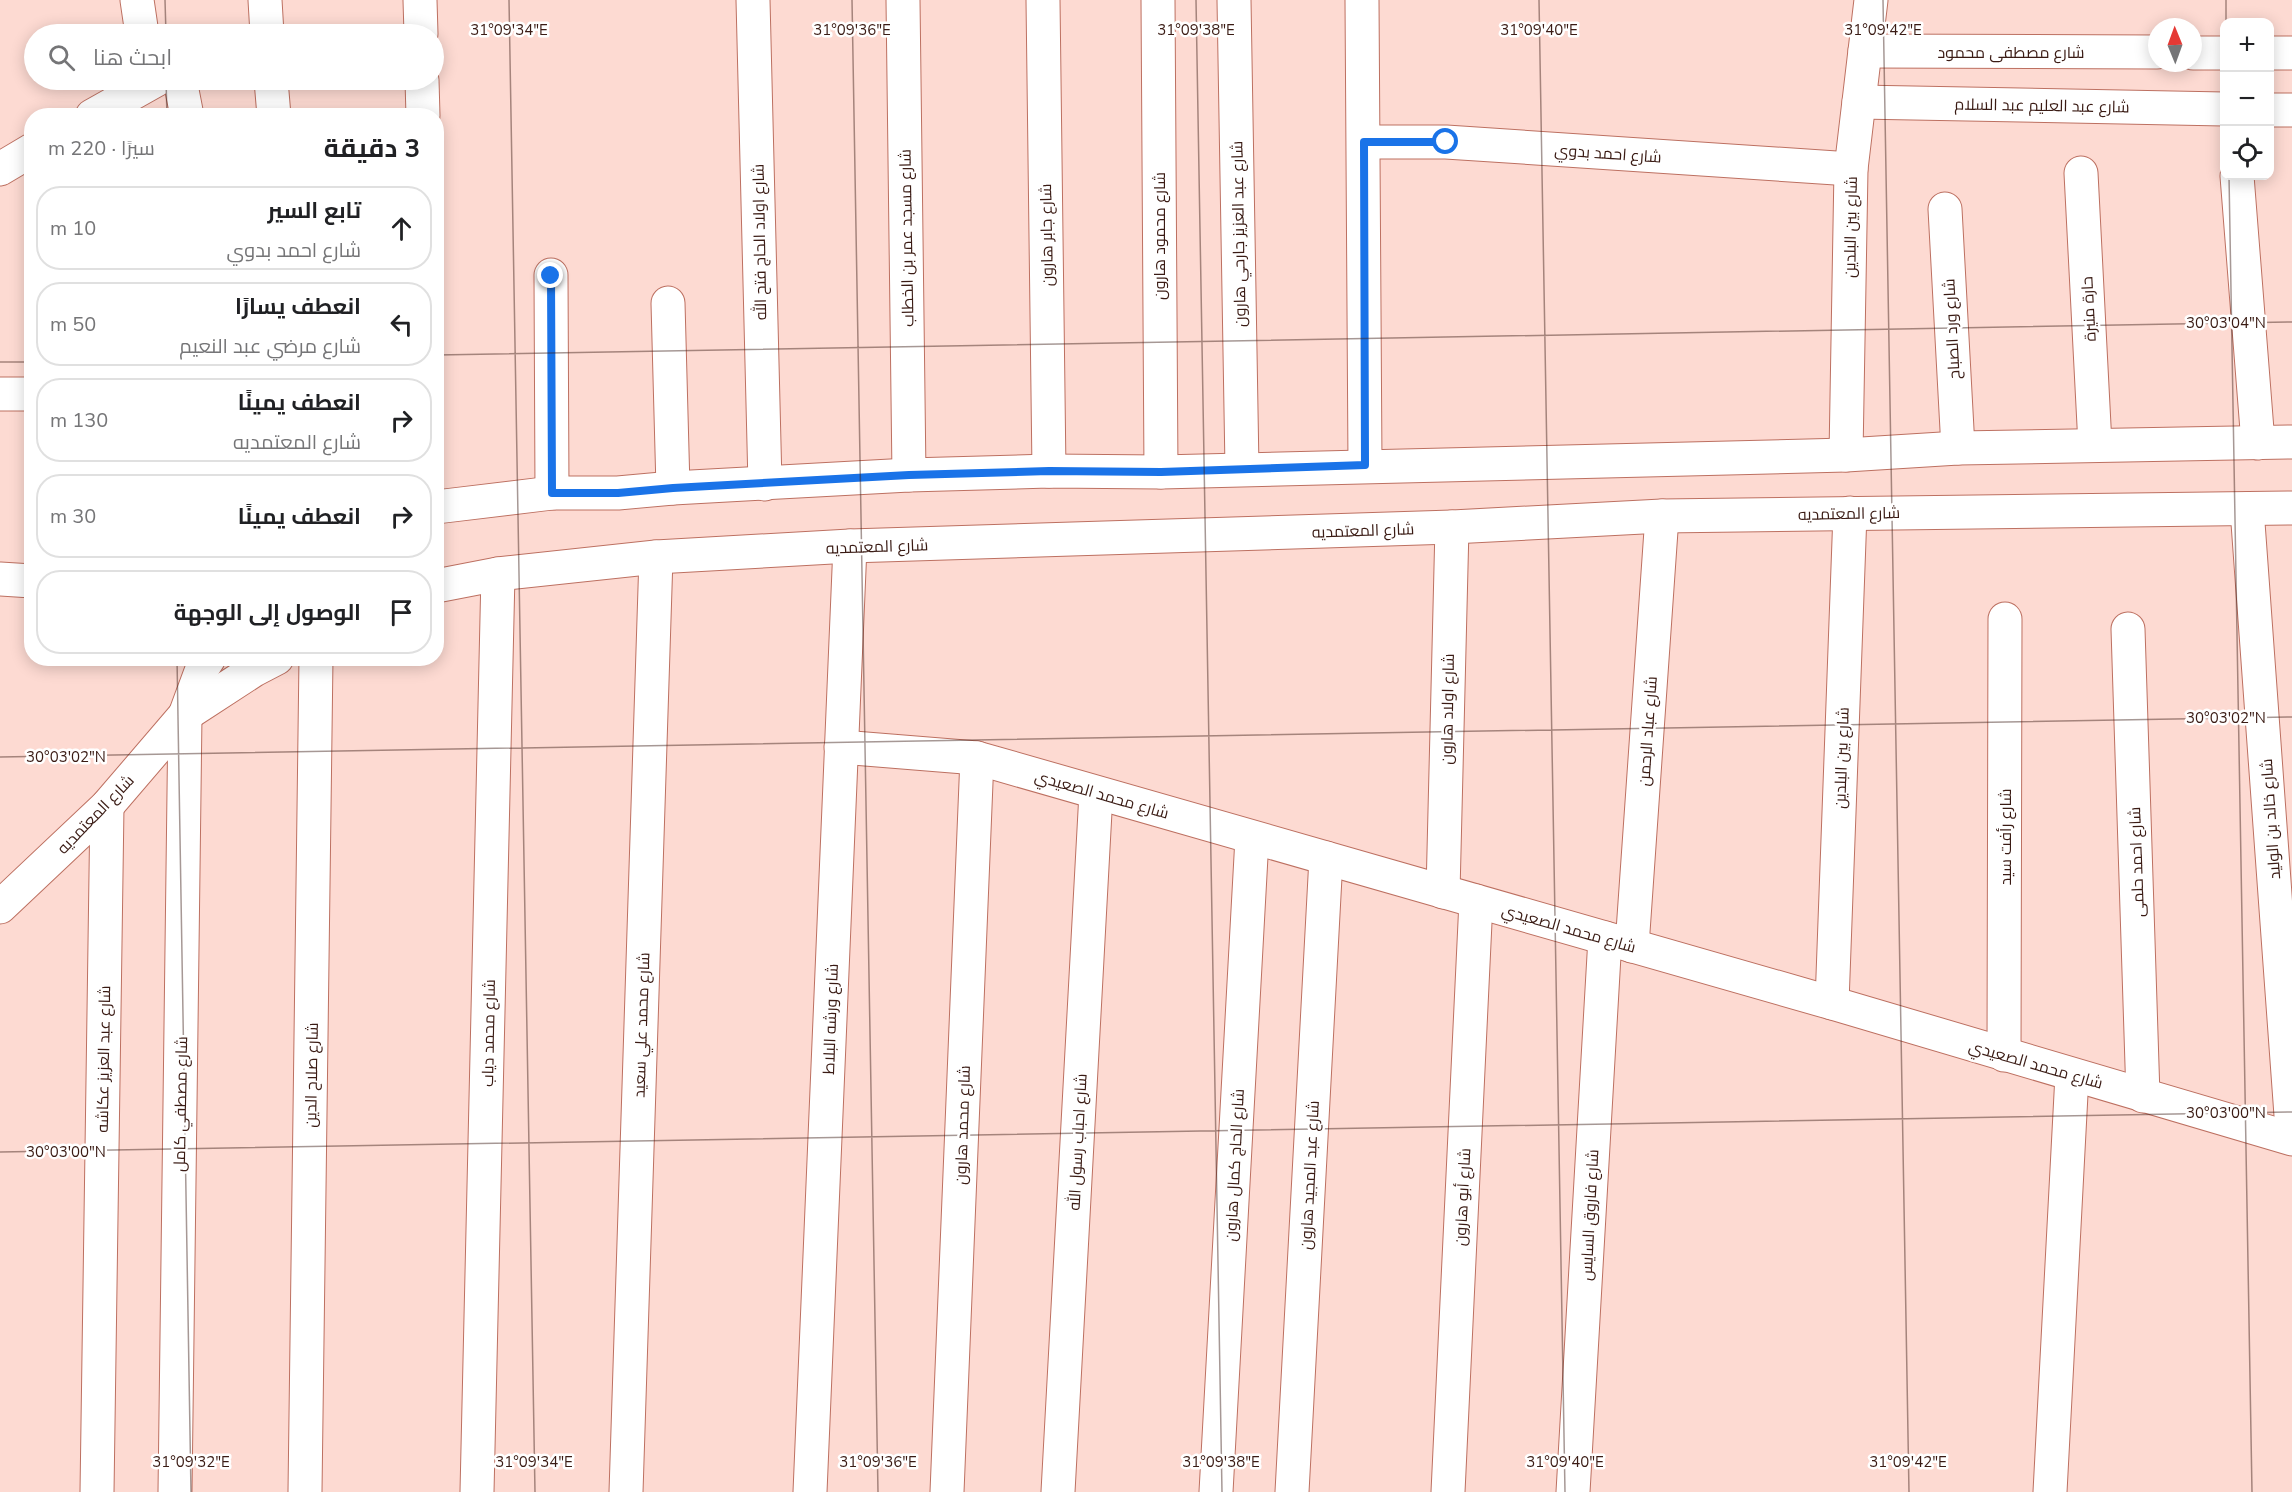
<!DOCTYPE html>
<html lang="ar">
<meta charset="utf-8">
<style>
body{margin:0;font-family:"Nunito Sans",Cairo,sans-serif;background:#f2f2f2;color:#202124;direction:rtl}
.controls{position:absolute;right:18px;top:18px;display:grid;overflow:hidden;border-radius:12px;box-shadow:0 3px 15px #0003}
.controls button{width:54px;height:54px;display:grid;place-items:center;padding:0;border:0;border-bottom:2px solid #e0e0e0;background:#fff;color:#202124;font:30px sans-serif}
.compass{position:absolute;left:2148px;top:18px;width:54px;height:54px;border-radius:50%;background:#fff;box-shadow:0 3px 15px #0003;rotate:359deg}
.stop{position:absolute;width:18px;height:18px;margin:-14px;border:4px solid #1a73e8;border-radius:50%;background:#fff}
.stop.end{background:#1a73e8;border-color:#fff;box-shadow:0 2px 6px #0008}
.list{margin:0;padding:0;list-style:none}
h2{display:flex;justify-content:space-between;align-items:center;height:78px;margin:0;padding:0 24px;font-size:26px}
h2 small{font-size:20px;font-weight:400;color:#757577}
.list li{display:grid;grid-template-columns:39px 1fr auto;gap:18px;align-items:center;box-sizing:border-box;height:84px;margin:0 12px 12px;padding:0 12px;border:2px solid #e0e0e0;border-radius:24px}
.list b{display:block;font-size:22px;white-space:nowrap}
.list p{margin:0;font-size:20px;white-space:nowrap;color:#757577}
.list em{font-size:20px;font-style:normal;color:#757577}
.icon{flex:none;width:33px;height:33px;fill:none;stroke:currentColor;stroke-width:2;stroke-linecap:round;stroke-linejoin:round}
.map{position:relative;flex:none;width:2292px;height:1492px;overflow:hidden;direction:ltr}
.search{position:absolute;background:#fff;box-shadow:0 3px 15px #0003;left:24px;top:24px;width:420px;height:66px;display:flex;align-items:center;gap:15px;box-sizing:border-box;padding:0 21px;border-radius:33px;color:#757577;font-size:22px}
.panel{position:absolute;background:#fff;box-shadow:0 3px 15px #0003;left:24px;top:108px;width:420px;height:558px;border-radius:24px;direction:rtl}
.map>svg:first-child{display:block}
</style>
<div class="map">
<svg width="2292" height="1492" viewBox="0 0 2292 1492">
<rect width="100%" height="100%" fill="#fddad2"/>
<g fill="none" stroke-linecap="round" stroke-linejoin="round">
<defs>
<g id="minor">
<path d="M137,0L142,34"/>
<path d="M265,0L267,34"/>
<path d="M420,0L421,34"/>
<path d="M753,0L765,484"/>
<path d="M903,0L909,475"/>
<path d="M1043,0L1049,471"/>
<path d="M1158,0L1161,472"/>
<path d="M1234,0L1242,468"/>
<path d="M1362,0L1365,465"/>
<path d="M1865,51L2157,52"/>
<path d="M2193,53H2224"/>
<path d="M2270,53H2292"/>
<path d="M180,80L187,116"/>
<path d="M271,80L274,116"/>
<path d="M422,80L423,116"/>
<path d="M1859,102L2224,109"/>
<path d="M2270,110H2292"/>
<path d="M92,116L156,80"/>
<path d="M1364,142H1446L1851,169"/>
<path d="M0,169L32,150"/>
<path d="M2081,173L2095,445"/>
<path d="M2237,176L2258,443"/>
<path d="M1945,209L1958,448"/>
<path d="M551,275L552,493"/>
<path d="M668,303L673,488"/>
<path d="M0,394H32"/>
<path d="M1846,455L1851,169L1871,0"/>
<path d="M436,507L552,493H618L673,488L909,475L1049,471L1161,472L1846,455L1958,448L2292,442"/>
<path d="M2247,509L2292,1129"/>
<path d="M0,579L32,581"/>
<path d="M436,586L498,574L656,557L850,546L1452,527L1662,516L2292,508"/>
<path d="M2128,629L2143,1096"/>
<path d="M841,747L977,758L1832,1003L2292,1139"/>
<path d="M1443,892L1452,527"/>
<path d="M0,907L107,806L185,715L254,670L277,658"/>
<path d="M1632,946L1662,516"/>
<path d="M1832,1003L1850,513"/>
<path d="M2004,1055L2005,619"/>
<path d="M97,1492L107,806"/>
<path d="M175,1492L185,715L202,669L209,658"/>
<path d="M305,1492L316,658"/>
<path d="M477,1492L498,574"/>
<path d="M626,1492L656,557"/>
<path d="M810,1492L850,546"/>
<path d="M947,1492L977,758"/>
<path d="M1058,1492L1096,793"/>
<path d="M1216,1492L1252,838"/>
<path d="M1292,1492L1326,858"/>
<path d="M1448,1492L1476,901"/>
<path d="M1573,1492L1605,938"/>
<path d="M2050,1492L2072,1075"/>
</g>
</defs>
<use href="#minor" stroke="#bd7061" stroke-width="35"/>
<use href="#minor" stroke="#fff" stroke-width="33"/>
</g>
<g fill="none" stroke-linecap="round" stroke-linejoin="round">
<path stroke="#1a73e8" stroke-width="8" d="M551,276L552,493H618L673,488L909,475L1049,471L1161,472L1365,465L1364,142H1446"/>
</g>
<path fill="none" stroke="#3a1b14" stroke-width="1.5" stroke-opacity="0.45" d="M165,0L166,34M509,0L535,1492M852,0L878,1492M1196,0L1222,1492M1539,0L1565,1492M1883,0L1909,1492M2226,0V22M166,80L167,116M2229,176L2252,1492M436,355L2292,322M0,362H32M177,658L191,1492M0,757L2292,717M0,1152L2292,1112"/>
<g text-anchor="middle" stroke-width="5" stroke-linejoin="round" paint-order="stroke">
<g font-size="16" fill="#3a1b14" stroke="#fff">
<text x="2011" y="58">شارع مصطفى محمود</text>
<text transform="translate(2042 105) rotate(1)" y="6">شارع عبد العليم عبد السلام</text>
<text transform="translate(1608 153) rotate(4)" y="6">شارع احمد بدوي</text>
<text transform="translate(1850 227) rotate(-89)" y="6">شارع بين البلدين</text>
<text transform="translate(1238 234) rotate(-91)" y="6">شارع عبد العزيز جارحي هارون</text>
<text transform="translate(1046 235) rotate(-91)" y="6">شارع جابر هارون</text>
<text transform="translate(1159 236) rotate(-90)" y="6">شارع محمود هارون</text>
<text transform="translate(906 238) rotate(-91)" y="6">شارع مسجد عمر بن الخطاب</text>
<text transform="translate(759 242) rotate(-91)" y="6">شارع اولاد الحاج فتح الله</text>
<text transform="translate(2088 309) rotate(-93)" y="6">حارة منيرة</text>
<text transform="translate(1951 329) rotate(-93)" y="6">شارع ورد الصباح</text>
<text transform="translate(1849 513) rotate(-1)" y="6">شارع المعتمديه</text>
<text transform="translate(1363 530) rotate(-2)" y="6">شارع المعتمديه</text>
<text transform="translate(877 546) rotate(-2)" y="6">شارع المعتمديه</text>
<text transform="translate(1447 709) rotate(-89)" y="6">شارع اولاد هارون</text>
<text transform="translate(1647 731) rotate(-86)" y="6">شارع عباد الرحمن</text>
<text transform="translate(1841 758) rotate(-88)" y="6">شارع بين البلدين</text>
<text transform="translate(1102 794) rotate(16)" y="6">شارع محمد الصعيدي</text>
<text transform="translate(95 814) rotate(-46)" y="6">شارع المعتمديه</text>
<text transform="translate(2270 819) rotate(-94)" y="6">شارع خالد بن الوليد</text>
<text transform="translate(2005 837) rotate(-90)" y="6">شارع رأفت سيد</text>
<text transform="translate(2136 862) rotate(-92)" y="6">شارع احمد حلمى</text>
<text transform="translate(1569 928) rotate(16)" y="6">شارع محمد الصعيدي</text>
<text transform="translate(830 1019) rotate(-88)" y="6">شارع ورشه البلاط</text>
<text transform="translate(641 1025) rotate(-88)" y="6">شارع محمد علي سعيد</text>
<text transform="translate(488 1033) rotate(-89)" y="6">شارع محمد دياب</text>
<text transform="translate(103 1059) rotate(-89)" y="6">شارع عبد العزيز عكاشه</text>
<text transform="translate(2036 1064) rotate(16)" y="6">شارع محمد الصعيدي</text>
<text transform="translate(311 1075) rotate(-89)" y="6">شارع صلاح الدين</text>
<text transform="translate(180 1104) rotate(-89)" y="6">شارع مصطفي كامل</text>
<text transform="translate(962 1125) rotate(-88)" y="6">شارع محمد هارون</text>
<text transform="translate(1077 1142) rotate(-87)" y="6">شارع احباب رسول الله</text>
<text transform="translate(1234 1165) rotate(-87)" y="6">شارع الحاج كمال هارون</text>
<text transform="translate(1309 1175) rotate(-87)" y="6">شارع عبد المجيد هارون</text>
<text transform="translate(1462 1197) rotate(-87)" y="6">شارع أبو هارون</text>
<text transform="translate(1589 1215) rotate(-87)" y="6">شارع فاروق السايس</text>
</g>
</g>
<g font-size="15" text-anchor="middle" fill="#3a1b14" stroke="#fff" stroke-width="5" stroke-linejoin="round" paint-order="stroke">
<text x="509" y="35">31°09'34"E</text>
<text x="852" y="35">31°09'36"E</text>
<text x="1196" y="35">31°09'38"E</text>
<text x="1539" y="35">31°09'40"E</text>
<text x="1883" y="35">31°09'42"E</text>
<text x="2226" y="328">30°03'04"N</text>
<text x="2226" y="723">30°03'02"N</text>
<text x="66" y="762">30°03'02"N</text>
<text x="2226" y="1118">30°03'00"N</text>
<text x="66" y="1157">30°03'00"N</text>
<text x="191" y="1467">31°09'32"E</text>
<text x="534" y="1467">31°09'34"E</text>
<text x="878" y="1467">31°09'36"E</text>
<text x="1221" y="1467">31°09'38"E</text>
<text x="1565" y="1467">31°09'40"E</text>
<text x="1908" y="1467">31°09'42"E</text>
</g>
</svg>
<div class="controls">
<button>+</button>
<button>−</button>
<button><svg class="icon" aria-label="locate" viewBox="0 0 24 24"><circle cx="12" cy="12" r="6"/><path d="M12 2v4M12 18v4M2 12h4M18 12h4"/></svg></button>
</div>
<svg class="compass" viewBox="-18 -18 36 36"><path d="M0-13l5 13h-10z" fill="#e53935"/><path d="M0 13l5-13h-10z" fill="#757577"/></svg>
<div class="stop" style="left:1446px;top:142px"></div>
<div class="stop end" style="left:551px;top:276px"></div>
<div class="search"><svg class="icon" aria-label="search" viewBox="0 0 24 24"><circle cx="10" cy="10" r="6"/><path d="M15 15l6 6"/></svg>ابحث هنا</div>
<section class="panel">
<h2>3 دقيقة<small>سيرًا · 220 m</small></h2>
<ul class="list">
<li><svg class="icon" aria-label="ahead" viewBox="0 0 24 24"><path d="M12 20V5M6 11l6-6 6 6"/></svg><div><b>تابع السير</b><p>شارع احمد بدوي</p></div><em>10 m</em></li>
<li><svg class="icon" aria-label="left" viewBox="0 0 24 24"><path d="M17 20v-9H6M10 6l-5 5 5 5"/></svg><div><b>انعطف يسارًا</b><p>شارع مرضي عبد النعيم</p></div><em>50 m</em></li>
<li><svg class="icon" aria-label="right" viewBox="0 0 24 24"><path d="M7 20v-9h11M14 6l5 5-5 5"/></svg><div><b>انعطف يمينًا</b><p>شارع المعتمديه</p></div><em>130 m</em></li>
<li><svg class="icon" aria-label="right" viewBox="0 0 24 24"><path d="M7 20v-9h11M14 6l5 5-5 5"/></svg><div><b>انعطف يمينًا</b></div><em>30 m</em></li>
<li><svg class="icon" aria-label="arrive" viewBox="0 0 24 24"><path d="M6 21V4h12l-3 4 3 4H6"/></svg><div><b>الوصول إلى الوجهة</b></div></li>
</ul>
</section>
</div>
